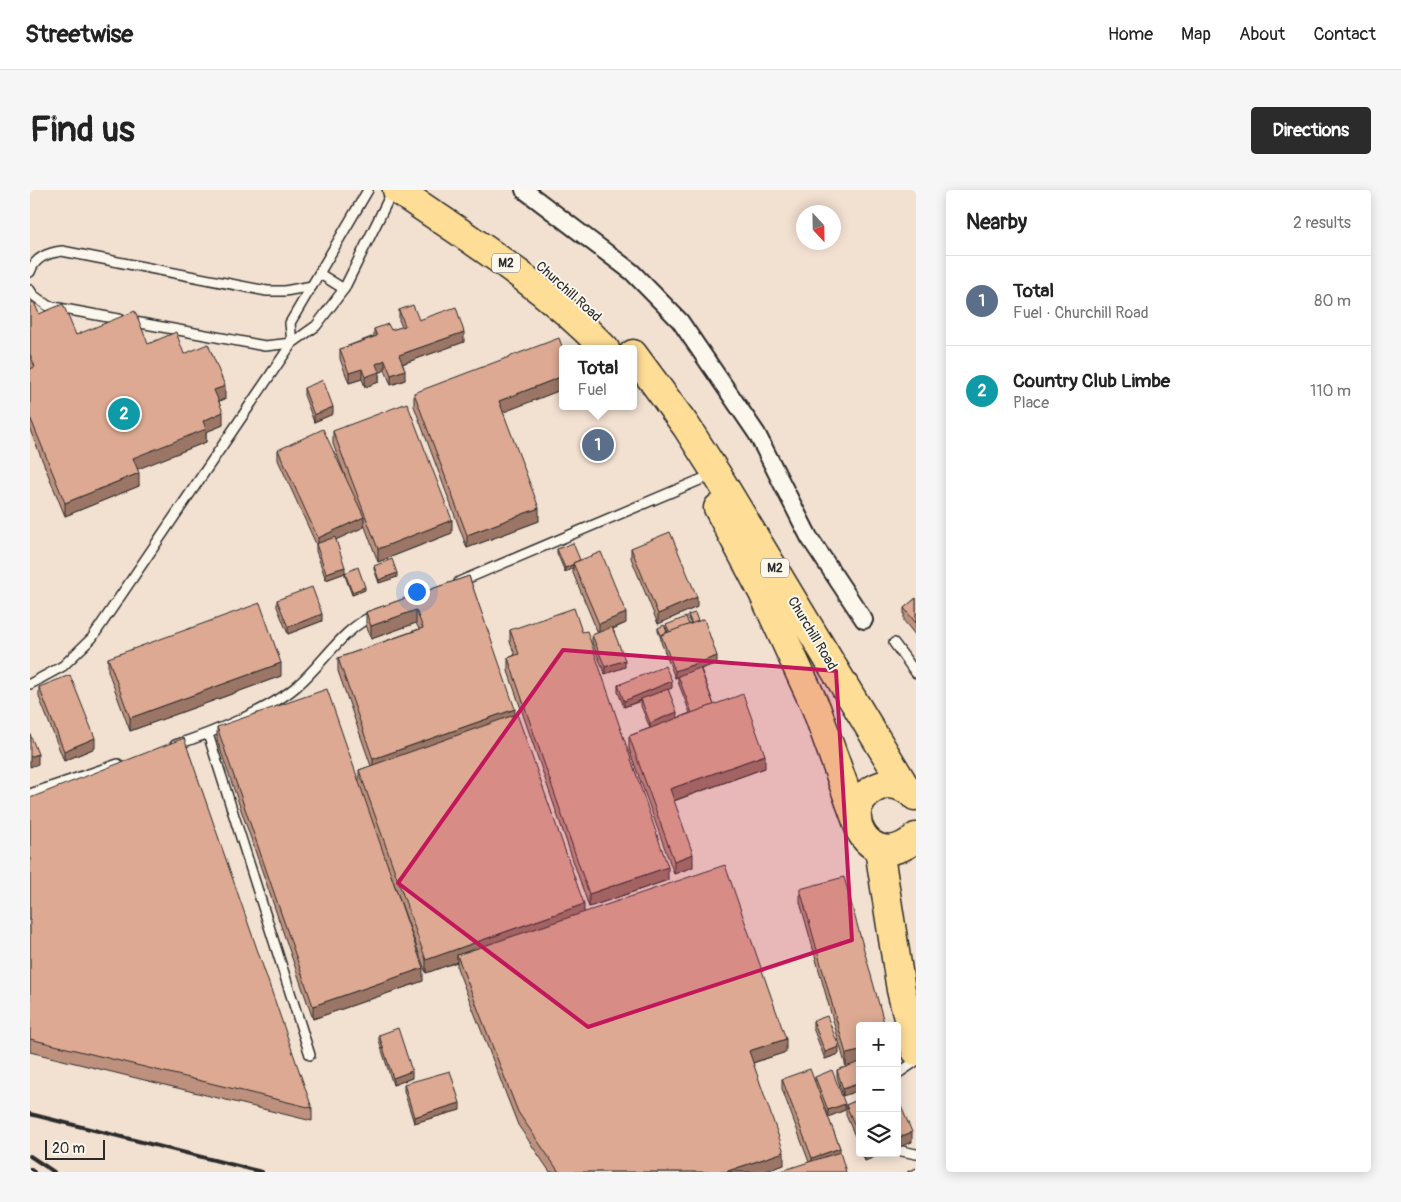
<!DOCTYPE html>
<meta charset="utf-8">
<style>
body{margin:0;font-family:Pangolin,sans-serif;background:#f6f6f6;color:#222}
.controls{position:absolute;right:15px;bottom:15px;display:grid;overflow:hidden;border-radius:5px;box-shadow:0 2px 12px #0003}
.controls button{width:45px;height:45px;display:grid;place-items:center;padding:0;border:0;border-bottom:1px solid #e0e0e0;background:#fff;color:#222;font:25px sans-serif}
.compass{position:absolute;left:766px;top:15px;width:45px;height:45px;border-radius:50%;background:#fff;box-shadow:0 2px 12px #0003;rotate:158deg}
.scale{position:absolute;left:15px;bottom:12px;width:60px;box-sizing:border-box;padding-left:5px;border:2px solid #2b2b2b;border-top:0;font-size:14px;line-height:18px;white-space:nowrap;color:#2b2b2b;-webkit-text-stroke:4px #fbf7ec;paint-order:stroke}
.you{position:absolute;left:386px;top:401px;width:18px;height:18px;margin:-12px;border:4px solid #fff;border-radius:50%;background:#1a73e8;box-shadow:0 0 0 8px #1a73e833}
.badge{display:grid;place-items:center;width:32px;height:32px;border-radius:50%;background:#2b2b2b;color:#fff;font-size:16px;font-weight:700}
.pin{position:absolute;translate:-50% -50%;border:2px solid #fff;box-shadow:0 1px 5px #0006}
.popup{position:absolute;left:529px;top:155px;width:78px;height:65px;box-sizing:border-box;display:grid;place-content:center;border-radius:5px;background:#fff;filter:drop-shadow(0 1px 4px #0005);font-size:16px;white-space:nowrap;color:#767676}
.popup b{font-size:19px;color:#222}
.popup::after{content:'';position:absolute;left:50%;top:100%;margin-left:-10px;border:10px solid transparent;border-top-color:#fff}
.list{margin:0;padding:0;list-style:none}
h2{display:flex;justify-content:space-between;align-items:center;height:65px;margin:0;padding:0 20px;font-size:21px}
h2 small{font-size:16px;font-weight:400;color:#767676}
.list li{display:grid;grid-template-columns:32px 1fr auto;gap:15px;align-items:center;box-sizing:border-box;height:90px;padding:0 20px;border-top:1px solid #e0e0e0}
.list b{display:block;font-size:19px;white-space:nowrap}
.list p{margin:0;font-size:16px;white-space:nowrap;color:#767676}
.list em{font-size:16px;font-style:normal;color:#767676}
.icon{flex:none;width:28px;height:28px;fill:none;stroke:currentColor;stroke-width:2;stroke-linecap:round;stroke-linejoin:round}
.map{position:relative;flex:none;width:886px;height:982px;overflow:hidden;border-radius:5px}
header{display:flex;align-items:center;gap:30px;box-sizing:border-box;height:70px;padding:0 25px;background:#fff;border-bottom:1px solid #e0e0e0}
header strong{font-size:24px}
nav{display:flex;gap:28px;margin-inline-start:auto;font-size:18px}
.intro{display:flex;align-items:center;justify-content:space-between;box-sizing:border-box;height:120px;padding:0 30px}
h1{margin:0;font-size:35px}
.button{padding:12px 22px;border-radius:5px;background:#2b2b2b;color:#fff;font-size:18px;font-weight:700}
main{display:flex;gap:30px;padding:0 30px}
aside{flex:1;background:#fff;border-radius:5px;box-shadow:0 2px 12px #0003}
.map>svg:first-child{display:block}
</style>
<header>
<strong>Streetwise</strong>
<nav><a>Home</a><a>Map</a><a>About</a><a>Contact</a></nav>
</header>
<div class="intro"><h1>Find us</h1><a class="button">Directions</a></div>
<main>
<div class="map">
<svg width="886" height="982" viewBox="0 0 886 982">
<rect width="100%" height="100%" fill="#f2e0d1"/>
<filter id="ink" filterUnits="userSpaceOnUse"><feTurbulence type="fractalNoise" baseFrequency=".02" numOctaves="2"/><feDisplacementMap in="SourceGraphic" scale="10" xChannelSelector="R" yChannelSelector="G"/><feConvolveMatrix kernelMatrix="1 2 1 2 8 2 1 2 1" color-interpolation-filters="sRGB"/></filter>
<g filter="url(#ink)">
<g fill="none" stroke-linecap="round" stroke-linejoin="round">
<defs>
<g id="service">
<path d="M0,82C5,67 18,63 32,61L237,101H255L282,96"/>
<path d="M290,84L314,99"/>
<path d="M0,100L3,105L18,116L235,156L262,153"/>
<path d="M262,153L260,133L338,0"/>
<path d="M429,392L684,284"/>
<path d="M864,453L886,483"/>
<path d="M0,494L33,476L62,448L262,153L286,136L314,99L363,0"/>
<path d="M178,544L280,865"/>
<path d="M145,555C179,544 242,519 268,495C294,473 313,437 347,424"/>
<path d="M0,604L88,574"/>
<path d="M867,884L886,871"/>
<path d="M867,960L886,964"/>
</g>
<path id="minor" d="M494,0L602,82L650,131L727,244L779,347L834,430"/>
<g id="trunk">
<path d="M367,0C440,49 514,95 575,159"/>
<path d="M603,164L656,236L686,283L876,598"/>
<path d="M688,318L733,403L786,518L826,629"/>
<path d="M885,606C875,597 863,591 850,596C799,615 842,689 886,647"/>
<path d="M849,659L871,800L886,861"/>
</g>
</defs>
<use href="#service" stroke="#2b2b2b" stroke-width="12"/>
<use href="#minor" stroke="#2b2b2b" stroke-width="20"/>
<use href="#trunk" stroke="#2b2b2b" stroke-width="31"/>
<use href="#service" stroke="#fbf7ec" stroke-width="9"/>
<use href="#minor" stroke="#fbf7ec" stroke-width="16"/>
<use href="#trunk" stroke="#fedd96" stroke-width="28"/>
<g stroke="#2b2b2b" stroke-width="4">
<path d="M0,924L232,982"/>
<path d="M0,966L24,982"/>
<path d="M0,979L4,982"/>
</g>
</g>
<g fill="#be917e" stroke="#2b2b2b">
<path d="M0,113L9,124L46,145L118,154L154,164L195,209L189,211L193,235L176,242V252L107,279L109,296L35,326L0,240V179H1L0,177Z"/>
<path d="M369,120L389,130L434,152L372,174L375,190L361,195L355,180L349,183V192L335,197L332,189L319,193L310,169V159L344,146V139L361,140L372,137L369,130Z"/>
<path d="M274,198L303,224L284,232L274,205Z"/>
<path d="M533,199L473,222L509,331L437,358L384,216V203Z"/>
<path d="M303,241L422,343L348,372L334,334V337L305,350L315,382L335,400L322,405L315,386V383L296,390L286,361V354L248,270V260L315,286L303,254Z"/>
<path d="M601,358L667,417L628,434L601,368Z"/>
<path d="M527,359L550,370L596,433L583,439L595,477L575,484L562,452V445L568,443L543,383V378L535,382L527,363Z"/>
<path d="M344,376L367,387L349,393L344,379Z"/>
<path d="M439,386L485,525L554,722L756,862L723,873L754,975L733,982H520L488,935L427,778V772L396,783L357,674L393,791L283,829L187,550V537L329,591V580L341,576L308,481V468L389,439L386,433L341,449L336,435V422Z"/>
<path d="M886,408V446L874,431V418Z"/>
<path d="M247,410L292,431L258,444L247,417Z"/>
<path d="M658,425L687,473L671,479L684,515L735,578L644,611L663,677L644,684L599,559V546L620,538L611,516V511L594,517L588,502V495L642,498L638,499L647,528L660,523L648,492V487L645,488L631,452V449L628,441V438L638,442L636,438V435L661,434L658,428Z"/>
<path d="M480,440L638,690L559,717L478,481V468L485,465L480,452Z"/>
<path d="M78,468L251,486L100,541L78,481Z"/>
<path d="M9,497L65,558L34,571L9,507Z"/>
<path d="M0,608L282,918V931L0,862Z"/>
<path d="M770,699L830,836L813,906L807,887V880L816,877L770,712Z"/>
<path d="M783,831L809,864L795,869L783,838Z"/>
<path d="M349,845L382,888L363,895L349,851Z"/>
<path d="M785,887L815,920L798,927L810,958L779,972L752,899V889L785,891Z"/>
<path d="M374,894L430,920L384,933L374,901Z"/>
<path d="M830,909V958L816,925V915Z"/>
<path d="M832,963H854L835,971Z"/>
</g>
<g fill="#9b7666" stroke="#2b2b2b">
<path d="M434,142V152L369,175V165Z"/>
<path d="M355,170V180L349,183V192L335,197V187L346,174Z"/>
<path d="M332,179V189L319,193V183Z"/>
<path d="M375,180V190L361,195V185Z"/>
<path d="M533,186V199L469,224V211Z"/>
<path d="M195,196V209L184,213V200Z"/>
<path d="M303,217V224L284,232V225Z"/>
<path d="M193,222V235L176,242V252L103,281V268L173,231Z"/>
<path d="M109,283V296L35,326V313Z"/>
<path d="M509,318V331L437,358V345Z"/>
<path d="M334,327V337L288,358V348Z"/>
<path d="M422,330V343L348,372V359Z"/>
<path d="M543,375V378L535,382V378Z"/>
<path d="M315,377V383L296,390V383Z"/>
<path d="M367,383V387L349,393V390Z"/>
<path d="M335,397V400L322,405V402Z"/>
<path d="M667,407V417L628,434V424Z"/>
<path d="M386,420V433L341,449V436Z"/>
<path d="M596,423V433L569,444V434Z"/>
<path d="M292,424V431L258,444V437Z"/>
<path d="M687,466V473L645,488V481Z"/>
<path d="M595,470V477L575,484V477Z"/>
<path d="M251,473V486L100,541V528Z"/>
<path d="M642,491V498L594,517V511Z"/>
<path d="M485,519V532L343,582V569Z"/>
<path d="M647,522V529L620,540V533Z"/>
<path d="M65,548V558L34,571V561Z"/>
<path d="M8,564V574L0,577V567Z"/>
<path d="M735,565V578L640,612V599Z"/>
<path d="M663,664V677L644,684V671Z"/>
<path d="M638,677V690L559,717V704Z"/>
<path d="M554,714V727L427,765V772L396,783V770Z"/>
<path d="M393,778V791L283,829V816Z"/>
<path d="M756,849V862L719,874V861Z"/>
<path d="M809,857V864L795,869V862Z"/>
<path d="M830,861V874L816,877V864Z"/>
<path d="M382,881V888L363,895V888Z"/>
<path d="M830,893V900L813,906V899Z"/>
<path d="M430,913V920L384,933V927Z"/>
<path d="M815,914V920L798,927V920Z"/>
<path d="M882,942V952L867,958V948Z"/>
<path d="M810,958V968L782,978V968Z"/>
<path d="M754,962V975L733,982H695Z"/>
<path d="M835,963H854L835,971Z"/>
</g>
<g fill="#dda992" stroke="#2b2b2b">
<path d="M4,112L9,124L33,114L46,145L105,121L118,154L146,142L154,164L178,154L195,196L184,200L193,222L173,231L176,239L103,268L109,283L35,313L0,227V179L5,177L0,164V113Z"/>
<path d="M383,115L389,130L426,117L434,142L369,165L375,180L361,185L355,170L346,174L349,182L335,187L332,179L319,183L310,159L347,146L344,139L358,134L361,140L375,136L369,120Z"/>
<path d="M529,148L533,159V186L469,211L509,318L437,345L384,203Z"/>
<path d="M293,190L303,217L284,225L274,198Z"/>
<path d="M377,213L422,330L348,359L303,241Z"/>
<path d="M293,239L334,327L288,348L248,260Z"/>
<path d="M640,342L667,407L628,424L601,358Z"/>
<path d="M305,347L315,377L296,383L286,354Z"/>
<path d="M543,353L550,370L543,373L544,374L535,378L527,359Z"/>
<path d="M571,362L596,423L569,434L543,373Z"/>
<path d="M362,369L367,383L349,390L344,376Z"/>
<path d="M328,377L335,397L322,402L315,383Z"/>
<path d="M439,386L485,519L343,569L308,468L393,438L386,420L341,436L336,422Z"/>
<path d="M282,397L292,424L258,437L247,410Z"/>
<path d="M886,408V433L874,418Z"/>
<path d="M230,413L251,473L100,528L78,468Z"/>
<path d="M544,418L552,442L557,441L638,677L559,704L478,468L489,464L480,440Z"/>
<path d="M665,423L668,431L662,434L658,425Z"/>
<path d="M656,427L659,435L640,442L636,435Z"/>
<path d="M674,429L687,466L645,481L631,445Z"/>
<path d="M634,435L637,442L631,445L628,438Z"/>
<path d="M582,437L595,470L575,477L562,445Z"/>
<path d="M635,476L642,491L594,511L588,495Z"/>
<path d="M670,478L684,515L662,523L648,486Z"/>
<path d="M40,485L65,548L34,561L9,497Z"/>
<path d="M297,499L393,778L283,816L187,537Z"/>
<path d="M638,499L647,522L620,533L611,509Z"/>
<path d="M713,504L735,565L640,599L663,664L644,671L599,546Z"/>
<path d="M487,524L554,714L396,770L329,580Z"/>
<path d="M0,544L8,564L0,567Z"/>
<path d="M154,548L282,918L0,849V608Z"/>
<path d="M695,675L756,849L719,861L754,962L695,982H529L488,922L427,765Z"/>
<path d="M814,687L855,836H830V861L816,864L770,699Z"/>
<path d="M797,826L809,857L795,862L783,831Z"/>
<path d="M368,838L382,881L363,888L349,845Z"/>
<path d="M830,872V893L813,899L807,880Z"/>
<path d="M780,879L810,958L782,968L752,889Z"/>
<path d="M802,880L815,914L798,920L785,887Z"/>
<path d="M420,881L430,913L384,927L374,894Z"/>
<path d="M867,907L882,942L867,948Z"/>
<path d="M830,909V948L816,915Z"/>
<path d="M810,962L816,982H748Z"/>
<path d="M886,978V982H877Z"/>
</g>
</g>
<path fill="#c2185b" fill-opacity="0.2" stroke="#c2185b" stroke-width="4" stroke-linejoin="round" d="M533,460L806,481L822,750L558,837L368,693Z"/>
<g text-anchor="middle" stroke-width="4" stroke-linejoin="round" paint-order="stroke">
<g fill="#fbf7ec" stroke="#696865" stroke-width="1">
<rect x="462" y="63.5" width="28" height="19" rx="4"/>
<rect x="731" y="368.5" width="28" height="19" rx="4"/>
</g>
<g font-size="12" font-weight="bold" fill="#2b2b2b">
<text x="476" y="77">M2</text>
<text x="745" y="382">M2</text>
</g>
<g font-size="14" fill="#2b2b2b" stroke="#fbf7ec">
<text transform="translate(539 101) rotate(42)" y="5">Churchill Road</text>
<text transform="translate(783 443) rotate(59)" y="5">Churchill Road</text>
</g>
</g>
</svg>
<div class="controls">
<button>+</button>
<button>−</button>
<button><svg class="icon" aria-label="layers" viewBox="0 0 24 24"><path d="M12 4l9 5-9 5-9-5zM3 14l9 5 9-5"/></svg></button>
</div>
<svg class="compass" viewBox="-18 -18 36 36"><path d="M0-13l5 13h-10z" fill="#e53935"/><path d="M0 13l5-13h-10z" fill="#767676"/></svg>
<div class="scale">20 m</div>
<div class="you"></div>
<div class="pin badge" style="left:568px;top:255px;background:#5c6f8a">1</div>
<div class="popup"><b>Total</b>Fuel</div>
<div class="pin badge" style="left:94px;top:224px;background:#0f9aa8">2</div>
</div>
<aside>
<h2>Nearby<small>2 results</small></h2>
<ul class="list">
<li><span class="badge" style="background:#5c6f8a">1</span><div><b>Total</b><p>Fuel · Churchill Road</p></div><em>80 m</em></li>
<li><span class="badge" style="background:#0f9aa8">2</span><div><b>Country Club Limbe</b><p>Place</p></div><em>110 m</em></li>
</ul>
</aside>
</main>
